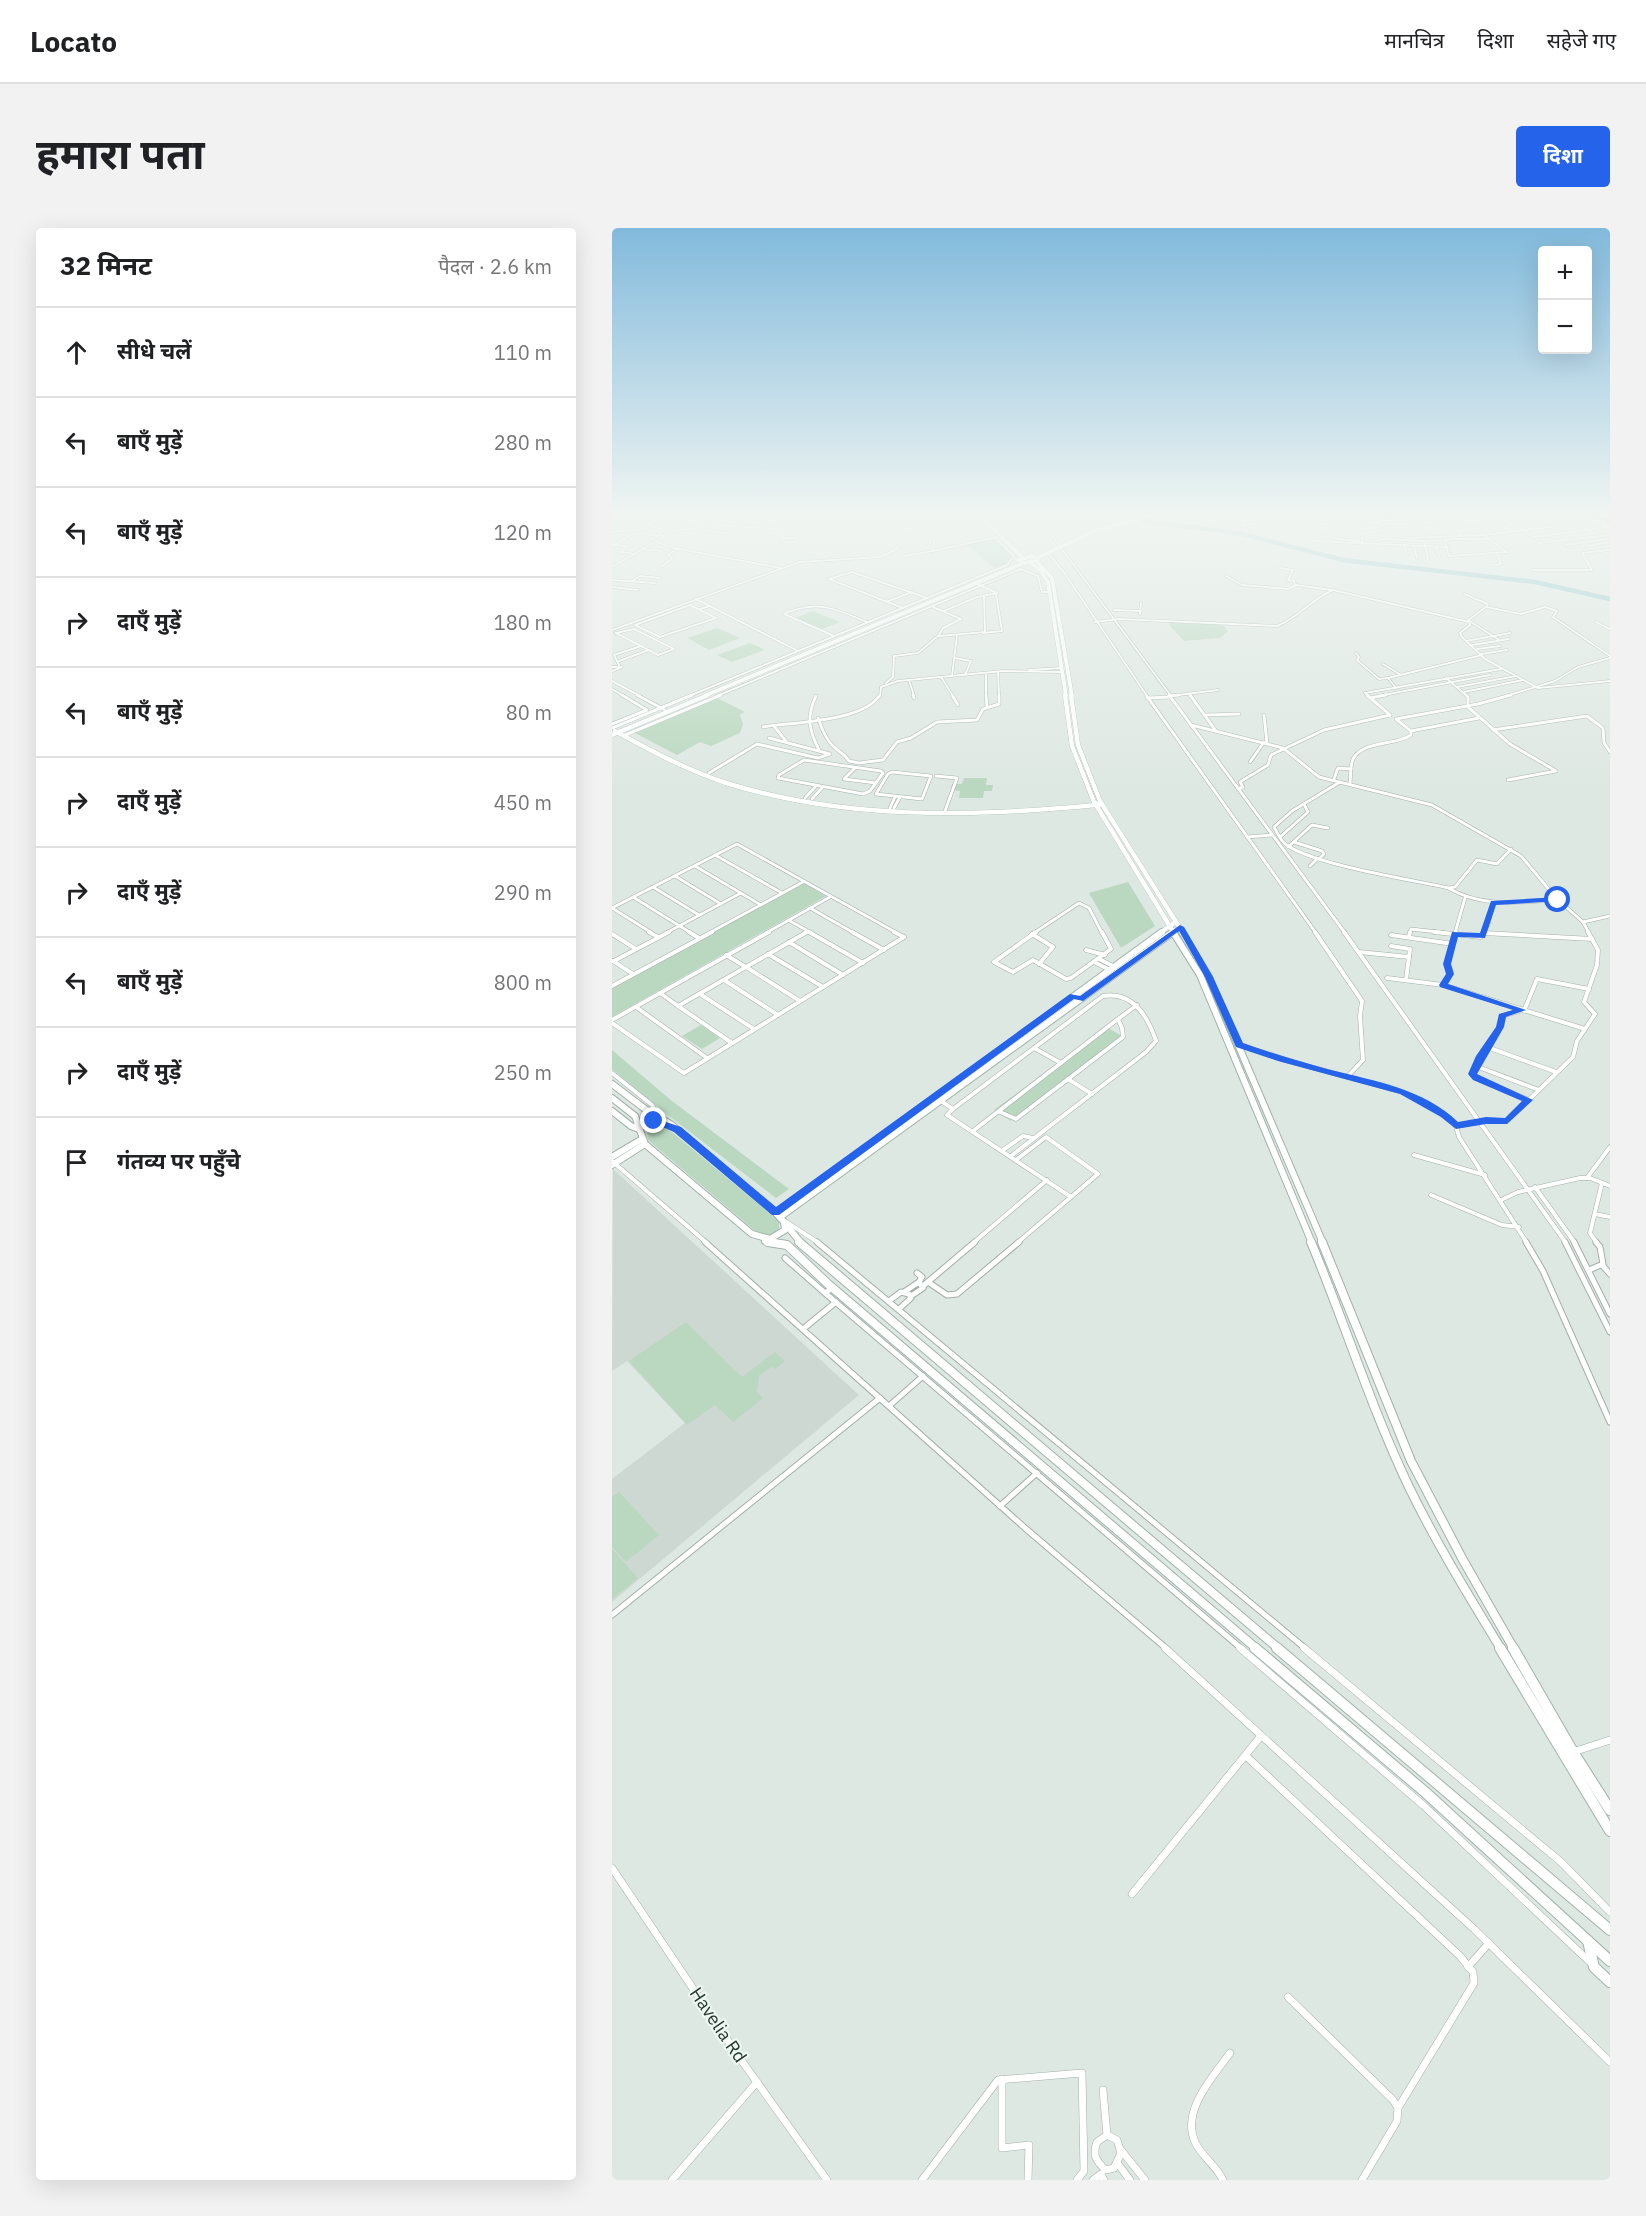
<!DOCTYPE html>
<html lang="hi">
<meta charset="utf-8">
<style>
body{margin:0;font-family:"IBM Plex Sans","Noto Sans Devanagari",sans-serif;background:#f2f2f2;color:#202124}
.controls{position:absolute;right:18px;top:18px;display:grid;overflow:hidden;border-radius:6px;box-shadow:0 6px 24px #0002}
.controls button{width:54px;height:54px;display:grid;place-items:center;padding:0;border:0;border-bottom:2px solid #e0e0e0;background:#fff;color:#202124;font:30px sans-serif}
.stop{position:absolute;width:18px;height:18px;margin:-14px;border:4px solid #2563eb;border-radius:50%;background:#fff}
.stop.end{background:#2563eb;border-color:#fff;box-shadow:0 2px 6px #0008}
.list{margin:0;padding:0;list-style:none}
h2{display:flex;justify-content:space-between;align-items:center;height:78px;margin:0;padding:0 24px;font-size:26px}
h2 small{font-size:20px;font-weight:400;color:#757577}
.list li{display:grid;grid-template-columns:39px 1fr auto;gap:18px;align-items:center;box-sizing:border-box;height:90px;padding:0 24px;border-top:2px solid #e0e0e0}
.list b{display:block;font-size:22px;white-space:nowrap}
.list em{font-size:20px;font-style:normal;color:#757577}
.icon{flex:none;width:33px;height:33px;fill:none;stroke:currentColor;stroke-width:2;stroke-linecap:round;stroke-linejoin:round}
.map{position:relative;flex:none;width:998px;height:1952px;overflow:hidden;border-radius:6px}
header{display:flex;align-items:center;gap:36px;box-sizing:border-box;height:84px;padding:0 30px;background:#fff;border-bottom:2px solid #e0e0e0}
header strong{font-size:28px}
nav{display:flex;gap:33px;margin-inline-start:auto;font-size:21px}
.intro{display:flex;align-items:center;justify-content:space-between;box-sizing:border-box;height:144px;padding:0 36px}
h1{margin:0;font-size:42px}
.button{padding:15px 27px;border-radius:6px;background:#2563eb;color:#fff;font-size:21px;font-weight:700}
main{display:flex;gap:36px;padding:0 36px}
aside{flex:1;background:#fff;border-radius:6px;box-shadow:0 6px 24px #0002}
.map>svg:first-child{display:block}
</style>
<header>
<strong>Locato</strong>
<nav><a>मानचित्र</a><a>दिशा</a><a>सहेजे गए</a></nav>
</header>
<div class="intro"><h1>हमारा पता</h1><a class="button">दिशा</a></div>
<main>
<aside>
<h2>32 मिनट<small>पैदल · 2.6 km</small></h2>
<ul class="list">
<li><svg class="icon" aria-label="ahead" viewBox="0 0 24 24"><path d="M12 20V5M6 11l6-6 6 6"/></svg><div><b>सीधे चलें</b></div><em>110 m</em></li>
<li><svg class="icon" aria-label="left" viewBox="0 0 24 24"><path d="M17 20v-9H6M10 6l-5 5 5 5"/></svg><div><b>बाएँ मुड़ें</b></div><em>280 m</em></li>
<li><svg class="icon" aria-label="left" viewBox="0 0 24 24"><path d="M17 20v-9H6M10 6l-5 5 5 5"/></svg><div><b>बाएँ मुड़ें</b></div><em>120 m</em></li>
<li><svg class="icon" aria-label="right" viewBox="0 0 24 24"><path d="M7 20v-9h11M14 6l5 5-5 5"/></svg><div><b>दाएँ मुड़ें</b></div><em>180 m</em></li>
<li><svg class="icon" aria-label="left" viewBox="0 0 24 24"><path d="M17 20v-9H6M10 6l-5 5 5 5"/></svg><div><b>बाएँ मुड़ें</b></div><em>80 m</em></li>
<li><svg class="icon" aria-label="right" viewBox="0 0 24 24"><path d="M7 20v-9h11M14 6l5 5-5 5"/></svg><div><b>दाएँ मुड़ें</b></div><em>450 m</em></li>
<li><svg class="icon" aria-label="right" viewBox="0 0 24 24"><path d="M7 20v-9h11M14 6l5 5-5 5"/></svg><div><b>दाएँ मुड़ें</b></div><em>290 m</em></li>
<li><svg class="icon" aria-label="left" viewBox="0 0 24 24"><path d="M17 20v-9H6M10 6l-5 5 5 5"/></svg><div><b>बाएँ मुड़ें</b></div><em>800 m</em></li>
<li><svg class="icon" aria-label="right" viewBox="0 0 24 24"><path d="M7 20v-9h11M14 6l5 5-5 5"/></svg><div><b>दाएँ मुड़ें</b></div><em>250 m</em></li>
<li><svg class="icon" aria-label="arrive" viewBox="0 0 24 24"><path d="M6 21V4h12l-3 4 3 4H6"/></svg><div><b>गंतव्य पर पहुँचे</b></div></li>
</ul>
</aside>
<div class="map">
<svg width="998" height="1952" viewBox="0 0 998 1952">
<rect width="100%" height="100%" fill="#dee8e3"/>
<path fill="#cdd8d2" d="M1,941L247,1167L0,1374V1251L73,1195L15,1133L0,1143Z"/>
<g fill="#b9d8bf">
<path d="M383,310L401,327L395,336L383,340L355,317Z"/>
<path d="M201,383L228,394L210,401L183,390Z"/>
<path d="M557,393L609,395L616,403L608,410L572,413L558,398Z"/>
<path d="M105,400L128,410L97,422L75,410Z"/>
<path d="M138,415L153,422L120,434L105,427Z"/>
<path d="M105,470L133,484L128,487L131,496L128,505L99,518L88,514L65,527L23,505Z"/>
<path d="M352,550H375L374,557H381L380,563H372L371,570H347L348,563L339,562L340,556H350Z"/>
<path d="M516,654L543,698L509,720L477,665Z"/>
<path d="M191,655L214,668L0,789V760Z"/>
<path d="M89,797L108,810L90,821L70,808Z"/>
<path d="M494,799L510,808L399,893L382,882Z"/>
<path d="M0,822L60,873L177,961L164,970L48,881L0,841Z"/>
<path d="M44,899L55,900L167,993V1001L158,1007H148L36,912L35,905Z"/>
<path d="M74,1094L130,1149L163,1124L173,1133L163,1141L160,1138L147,1148L145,1164L151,1170L121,1194L103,1177L75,1197L17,1133Z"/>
<path d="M7,1264L47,1307L14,1334L0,1319V1269Z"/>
<path d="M0,1321L26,1350L0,1371Z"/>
</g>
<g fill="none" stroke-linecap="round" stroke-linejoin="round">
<path stroke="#8ac4c9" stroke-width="4.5" d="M524,287L531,293L626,305L731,332L923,354L998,371"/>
<defs>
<g id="street-far4">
<path d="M110,287L213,296L258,290H376"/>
<path d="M425,287L447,317"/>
<path d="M619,287L634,294L626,300"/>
<path d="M824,287L825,294L842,310L833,313L837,328L895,324"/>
<path d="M893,287L919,301"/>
<path d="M902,287L926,300"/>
<path d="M911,287L933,299"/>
<path d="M969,287L998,300"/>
<path d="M680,288H699"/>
<path d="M885,288L922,309L995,299"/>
<path d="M48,289L111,287"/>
<path d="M699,289L706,296L768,295"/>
<path d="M700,289L785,287"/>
<path d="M825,289L870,288"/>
<path d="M876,290L900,303"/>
<path d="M865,291L889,305"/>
<path d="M858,292L881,306"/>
<path d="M0,293L3,294L0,297"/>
<path d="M851,293L895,324"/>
<path d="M633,295L646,297"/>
<path d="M98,296L175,302L186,295"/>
<path d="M769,296L840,295L891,287"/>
<path d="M630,297L642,300"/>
<path d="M966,297L984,307"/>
<path d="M39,298L52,302L47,307"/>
<path d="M85,301L120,306"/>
<path d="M176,302L169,310H183"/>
<path d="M0,304L32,301L48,289"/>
<path d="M25,306L52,308"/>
<path d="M339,307L346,292"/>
<path d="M873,307L939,299L921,287"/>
<path d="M708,308L750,314"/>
<path d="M850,308L845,303L862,301"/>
<path d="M795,310L872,307"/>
<path d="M769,311L813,313"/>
<path d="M842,311H878"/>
<path d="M277,312L290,303L300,300"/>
<path d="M698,313L835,319"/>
<path d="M45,314L62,320L168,340"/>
<path d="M926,315L998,307"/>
<path d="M3,317L15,318L9,324L23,326"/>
<path d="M751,317L749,305L774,302L766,293L822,291"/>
<path d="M954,317L998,311"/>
<path d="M0,318L23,305"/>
<path d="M792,318L795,327"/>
<path d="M975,318L998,314"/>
<path d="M802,319L805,330"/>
<path d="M824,319L828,329"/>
<path d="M449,320L559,468"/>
<path d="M31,321L50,323"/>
<path d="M321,323L385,309"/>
<path d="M436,325L453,346L535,468"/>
<path d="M292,328L321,323L323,307L310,299L301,298L302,296"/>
<path d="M816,331L812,313L834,312"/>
<path d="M883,337L889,336L885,326"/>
<path d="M0,339L62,303L83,300L116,289"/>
<path d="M49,339L61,330L56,327L66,320"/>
<path d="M668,340L681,342L676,352L682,353L683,357"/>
<path d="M920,342H980L970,325L998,322"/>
<path d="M614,348L630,357L676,361L684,357L719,362"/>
<path d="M0,352L43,355"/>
<path d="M20,353L28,348L48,350"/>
<path d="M0,359L26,362"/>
<path d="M852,366L876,376L874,379"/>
<path d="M84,371L186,423"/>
<path d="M274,374L300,364"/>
<path d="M78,377L104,390L48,409L23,397Z"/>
<path d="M291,380L217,351L240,344L315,370"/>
<path d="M88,381L98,378"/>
<path d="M502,382L529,383"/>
<path d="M332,383L365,369L385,365L365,356"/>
<path d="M528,386L529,375"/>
<path d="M856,392L887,412"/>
<path d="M855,393L874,379L909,386L933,379L945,383L941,389L998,428"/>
<path d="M483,394L507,391L665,398C686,390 700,371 721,362L857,394L858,397L848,405L850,409L873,431L926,460L998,453"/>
<path d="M984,394L998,401"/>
<path d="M0,402L188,334L268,329L283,322L297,307L301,298"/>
<path d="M4,405L22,401L62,421L46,427L29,418"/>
<path d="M4,405L29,418L2,427L7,437"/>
<path d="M371,405L390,403L384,366"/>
<path d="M222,408L172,386C205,371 224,381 255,394"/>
<path d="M327,408L373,404L372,368"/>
<path d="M854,413L898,405"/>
<path d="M860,417L897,411"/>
<path d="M865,421L888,418"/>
<path d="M744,425L747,429L745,432L767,451L776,450"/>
<path d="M869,426L895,422"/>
<path d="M343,430L359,433L353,447"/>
<path d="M7,433L37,422"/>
<path d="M771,436L789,447"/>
<path d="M0,439H10L0,443"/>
<path d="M417,442L450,440"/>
<path d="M386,444L387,468"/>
<path d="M340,448L345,407"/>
<path d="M329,449L341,468"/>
<path d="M834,450L855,468"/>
<path d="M297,452L302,468"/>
<path d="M0,453L28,468"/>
<path d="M274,455L281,449L282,428L306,425L327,407L331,400L349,391L321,379"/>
<path d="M845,459L904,448"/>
<path d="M784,460L776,450L870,427"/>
<path d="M0,461L12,468"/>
<path d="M852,464L911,452"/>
<path d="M577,465L579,468"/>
<path d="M753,465L757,468"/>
<path d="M753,465L889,441"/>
<path d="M77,468L395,337L402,328L383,310"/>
<path d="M105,468L409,341L426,348L430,364H438"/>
<path d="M268,468L269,459L286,453L391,443L450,444"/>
<path d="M374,468V447"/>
<path d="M558,468L606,462"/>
<path d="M766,468L878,447"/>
<path d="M894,468L943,453L966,439L998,430"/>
</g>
<g id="street-far3">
<path d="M25,467L53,482"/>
<path d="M301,467L302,470"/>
<path d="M340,467L346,477"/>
<path d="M374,467L375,479"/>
<path d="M534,467L704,705"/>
<path d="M557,467L733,705"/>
<path d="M578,467L604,503"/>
<path d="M755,467L778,487"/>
<path d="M854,467L856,469V479L898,516L944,543L896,552"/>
<path d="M204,468C194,489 197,502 207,522"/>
<path d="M558,468L567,467"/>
<path d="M535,470L558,469"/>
<path d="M758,470L774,467"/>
<path d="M594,487L627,486"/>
<path d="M652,487L655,515"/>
<path d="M206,490C210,501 214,512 223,520C229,525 233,526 237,533L247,535L271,532L285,514L299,510L325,494L365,492L371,481L387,476V467"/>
<path d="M784,491L866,476L899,467"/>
<path d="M0,496L35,482L10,467"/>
<path d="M161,497L174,513"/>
<path d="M579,497L671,520L707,549L820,577L909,628L945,671L971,694L998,688"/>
<path d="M151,499C181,494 251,494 268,467"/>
<path d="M0,500L80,467"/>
<path d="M881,502L975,488L991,500L992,515L998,524"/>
<path d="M799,503L867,490"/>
<path d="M11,508L109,467"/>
<path d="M192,532L269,543L271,545L258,563L251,566L166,550L167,547Z"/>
<path d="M638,534L652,514"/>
<path d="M243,540L232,551L264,555"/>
<path d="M280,544L319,548L310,571L264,566L276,546Z"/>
<path d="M97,545L145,516L206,530L218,526L157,510"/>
<path d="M324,548L345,550L333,583"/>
<path d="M722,551L726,540L739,541"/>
<path d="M728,554L680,583L662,599C665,604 668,611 672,615C696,636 801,652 837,660L843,659L865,632L885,636L899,621"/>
<path d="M738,555C739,547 738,538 741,531C751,512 784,518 799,507V503L785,492"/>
<path d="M626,561L631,559L628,554L656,537L659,527L712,502L778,487"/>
<path d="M193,570L203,559"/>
<path d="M200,571L210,560"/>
<path d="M278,580L283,569"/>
<path d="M282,580L288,569"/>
<path d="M635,609L660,607"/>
<path d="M668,609L696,584L692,576"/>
<path d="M682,614L710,623L712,626L708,630"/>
<path d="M676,619L700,597L716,600"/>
<path d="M103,627L170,665"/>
<path d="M83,638L149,677"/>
<path d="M698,638L706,630"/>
<path d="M63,648L109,676"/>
<path d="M41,659L87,687"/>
<path d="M838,661C872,680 908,674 946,672"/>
<path d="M21,669L79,705"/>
<path d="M0,680L125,616L285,705"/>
<path d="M0,680L40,705"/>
<path d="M198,680L242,705"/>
<path d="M176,692L196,703L192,705"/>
<path d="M971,694L977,705"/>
<path d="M196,703L200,705"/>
<path d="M54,705L129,665"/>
<path d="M97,705L191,654"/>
<path d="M154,705L218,669"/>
<path d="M422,705L467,675L477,680L490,705"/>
<path d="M798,705L799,701L835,705"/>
<path d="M843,705L853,670"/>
<path d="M871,705L876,697L881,674"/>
</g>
<g id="street-far2">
<path d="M37,704L46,709"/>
<path d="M77,704L87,710"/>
<path d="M197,704L251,735"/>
<path d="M240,704L272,722"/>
<path d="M424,704L382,734L401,744L421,732L454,751L459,750L499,721L490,704"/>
<path d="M703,704L750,773L748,788L751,832L735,849"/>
<path d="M732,704L954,1015"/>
<path d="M822,704L869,709L872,704"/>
<path d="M872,705L980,711"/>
<path d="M0,706L24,721"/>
<path d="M420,706L441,719L427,736"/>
<path d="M779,707L841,716"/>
<path d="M797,709L798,704"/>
<path d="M177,714L231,747"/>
<path d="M779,718L798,721L794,752"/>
<path d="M474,722L493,727"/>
<path d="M747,724L797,729"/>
<path d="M156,726L211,759"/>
<path d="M114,727L134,739L195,704"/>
<path d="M487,731L501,738"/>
<path d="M1,733L21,746"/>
<path d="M2,733L57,704"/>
<path d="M482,734L496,741"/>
<path d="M775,750L831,757L973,801"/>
<path d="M112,752L166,787"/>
<path d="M831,757L838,746L835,736L844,704"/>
<path d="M0,758L100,704"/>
<path d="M48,765L66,778L134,739L188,773"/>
<path d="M88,766L142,801"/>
<path d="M66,778L120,815"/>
<path d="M24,779L95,830"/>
<path d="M907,783L890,788L888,799L860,846L864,850L917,872"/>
<path d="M912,783L925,751L977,761"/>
<path d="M506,791L525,777"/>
<path d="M0,792L157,704"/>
<path d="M0,795L72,845L292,709L282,704"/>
<path d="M628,817L669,831L791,864L833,887L844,898L847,909L915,1015"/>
<path d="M875,819L944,844"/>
<path d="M864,838L927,862"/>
<path d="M0,845L40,877L46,887"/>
<path d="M456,851L480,866"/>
<path d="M329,873L341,881L335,887L459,969"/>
<path d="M341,881L422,820"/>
<path d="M388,884L404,891L511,809L510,800L506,791L449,835"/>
<path d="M844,898L874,893H895L961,829L965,813L983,786L972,774L985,737L986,722L976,704"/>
<path d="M361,903L449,835L422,820L491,768C521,763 536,789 544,813L534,824L399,928"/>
<path d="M391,922L411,908L421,910"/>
<path d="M802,927L873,947"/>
<path d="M404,932L434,909L486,946L405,1015"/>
<path d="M0,933L95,1015"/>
<path d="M975,950L998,919"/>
<path d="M923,959L963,1015"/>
<path d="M819,967L890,997L907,999"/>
<path d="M889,972L906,964L968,950H978L998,958"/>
<path d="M983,986L998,989"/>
<path d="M173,993L207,1015"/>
<path d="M361,1015L435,952"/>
<path d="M985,1015L978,1005L990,955"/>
</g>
<g id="street-far1">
<path d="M93,1014L413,1300L555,1421"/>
<path d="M205,1014L694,1421"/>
<path d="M914,1014L931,1043L998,1194"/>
<path d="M953,1014L998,1104"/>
<path d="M962,1014L998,1086"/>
<path d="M173,1030L213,1065"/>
<path d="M991,1038L998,1046"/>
<path d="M977,1042L991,1036L988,1019L984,1014"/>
<path d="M305,1045L310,1049L307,1054"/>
<path d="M316,1054L335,1067L345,1066L407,1014"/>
<path d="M311,1058L363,1014"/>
<path d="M220,1060L213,1065L630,1421"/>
<path d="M292,1064L307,1054L311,1060L299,1068"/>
<path d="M277,1073L289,1064L297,1066L299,1070L287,1081"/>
<path d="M191,1101L224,1074"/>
<path d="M277,1178L311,1148"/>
<path d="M388,1278L425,1245"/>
<path d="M0,1387L268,1170"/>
</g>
<g id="street">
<path d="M553,1420L862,1701L998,1834"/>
<path d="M628,1420L811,1577L979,1735"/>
<path d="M692,1420L949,1634L998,1684"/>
<path d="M961,1524L998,1512"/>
<path d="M634,1528L848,1728L861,1744L862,1755L786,1880"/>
<path d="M0,1640L127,1829L215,1952"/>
<path d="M520,1666L649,1508"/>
<path d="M856,1739L877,1715"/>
<path d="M676,1769L781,1872L786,1880L785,1893L750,1952"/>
<path d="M390,1851V1920L417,1917L416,1952"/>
<path d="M491,1862L495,1907"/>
<path d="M495,1907L505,1912L509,1925L502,1940L494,1942C484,1933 480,1927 485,1914Z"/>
<path d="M509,1922L533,1952"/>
<path d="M506,1936L518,1952"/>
<path d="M60,1952L145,1854"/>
<path d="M310,1952L386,1852L470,1845L472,1943L465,1952"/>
<path d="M481,1952L489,1946L492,1952"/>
<path d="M611,1952C604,1937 589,1928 583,1914C569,1882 601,1849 618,1825"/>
</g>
<g id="secondary-far4">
<path d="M368,287L410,329"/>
<path d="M420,328L426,332L412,335L406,332Z"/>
<path d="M425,330L483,303L541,287"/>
<path d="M425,334L440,350L460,468"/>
<path d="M419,335L428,342L436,354L454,468"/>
<path d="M92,468L412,335"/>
</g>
<g id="secondary-far3">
<path d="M453,467L460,518L482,574L487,577"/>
<path d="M459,467L466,517L488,573L571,705"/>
<path d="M3,503C39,523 75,542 114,555C234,592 361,589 484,577L562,705"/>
<path d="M0,507L96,467"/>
<path d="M548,705L562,695"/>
<path d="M559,705L563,702"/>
</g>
<g id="secondary-far2">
<path d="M561,704L588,747L700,1015"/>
<path d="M570,704L597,749L711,1015"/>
<path d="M0,856L33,881L60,897L164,985L172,994L173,1002L158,1011L140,1006L33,916L23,888L0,870"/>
<path d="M0,883L19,898L27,901"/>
<path d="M27,901L36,893L54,896"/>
<path d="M0,929L30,911"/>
<path d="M0,937L33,916"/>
<path d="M164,985L550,704"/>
<path d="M168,989L561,704"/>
<path d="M172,994L189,1015"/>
<path d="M153,1013L165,1015"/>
</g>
<g id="secondary-far1">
<path d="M156,1014L175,1017L216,1056L645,1421"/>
<path d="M187,1014L667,1421"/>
<path d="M699,1014C733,1095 759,1180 797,1259C824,1315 857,1368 889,1421"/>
<path d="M710,1014L799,1233L851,1332L902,1421"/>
</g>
<g id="secondary">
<path d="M643,1420L813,1564L998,1733"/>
<path d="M665,1420L998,1702"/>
<path d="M888,1420L998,1603"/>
<path d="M901,1420L961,1524L998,1582"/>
<path d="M976,1713L982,1739L998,1754"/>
</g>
<path id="primary" d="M985,287L998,293"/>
</defs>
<use href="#street-far4" stroke="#a2afa9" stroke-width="3"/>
<use href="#street-far3" stroke="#a2afa9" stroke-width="4"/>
<use href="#street-far2" stroke="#a2afa9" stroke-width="5"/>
<use href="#street-far1" stroke="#a2afa9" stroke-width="7"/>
<use href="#street" stroke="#a2afa9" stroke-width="8"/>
<use href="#secondary-far4" stroke="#9fb3aa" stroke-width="4.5"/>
<use href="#secondary-far3" stroke="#9fb3aa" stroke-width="5"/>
<use href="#secondary-far2" stroke="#9fb3aa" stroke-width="8"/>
<use href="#secondary-far1" stroke="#9fb3aa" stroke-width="10"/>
<use href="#secondary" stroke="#9fb3aa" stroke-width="12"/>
<use href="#primary" stroke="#bcc3c1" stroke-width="4.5"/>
<use href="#street-far4" stroke="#fff" stroke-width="2"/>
<use href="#street-far3" stroke="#fff" stroke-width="3"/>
<use href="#street-far2" stroke="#fff" stroke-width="4"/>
<use href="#street-far1" stroke="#fff" stroke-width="5"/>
<use href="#street" stroke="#fff" stroke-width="7"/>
<use href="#secondary-far4" stroke="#fff" stroke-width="4"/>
<use href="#secondary-far3" stroke="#fff" stroke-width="4.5"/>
<use href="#secondary-far2" stroke="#fff" stroke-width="6"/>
<use href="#secondary-far1" stroke="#fff" stroke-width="8"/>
<use href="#secondary" stroke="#fff" stroke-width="10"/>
<use href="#primary" stroke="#679a8a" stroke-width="4"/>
</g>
<linearGradient id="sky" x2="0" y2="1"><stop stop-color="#82badc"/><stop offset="0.51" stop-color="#f0f5f2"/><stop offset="1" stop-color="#f0f5f2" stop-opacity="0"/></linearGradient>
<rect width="998" height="560" fill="url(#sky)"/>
<path fill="#2563eb" d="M946,669L949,673L884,677L873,710L846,709L839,736L842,746L836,756L914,782L894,789L892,799L865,846L921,872L895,896H874L844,901L829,889L788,866L666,833L624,819L593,749L567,703L471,773L462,771L167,987H160L62,904L37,893L42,890L69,899L164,979L458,766L468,768L568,697L572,699L601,749L631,815C660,825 689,834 719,842C763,853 812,861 846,894L874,889L893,890L910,873L861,852L856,846L864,828L884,799L887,786L901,782L828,759L827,757L834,746L831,736L840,704L868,705L879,673Z"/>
<g text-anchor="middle" stroke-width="4.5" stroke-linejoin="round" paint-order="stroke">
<g font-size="18" fill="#21372f" stroke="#eef6f1">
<text transform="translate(106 1797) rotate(56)" y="6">Havelia Rd</text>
</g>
</g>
</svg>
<div class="controls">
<button>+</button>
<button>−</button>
</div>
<div class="stop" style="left:946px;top:672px"></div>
<div class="stop end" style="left:42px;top:893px"></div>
</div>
</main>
